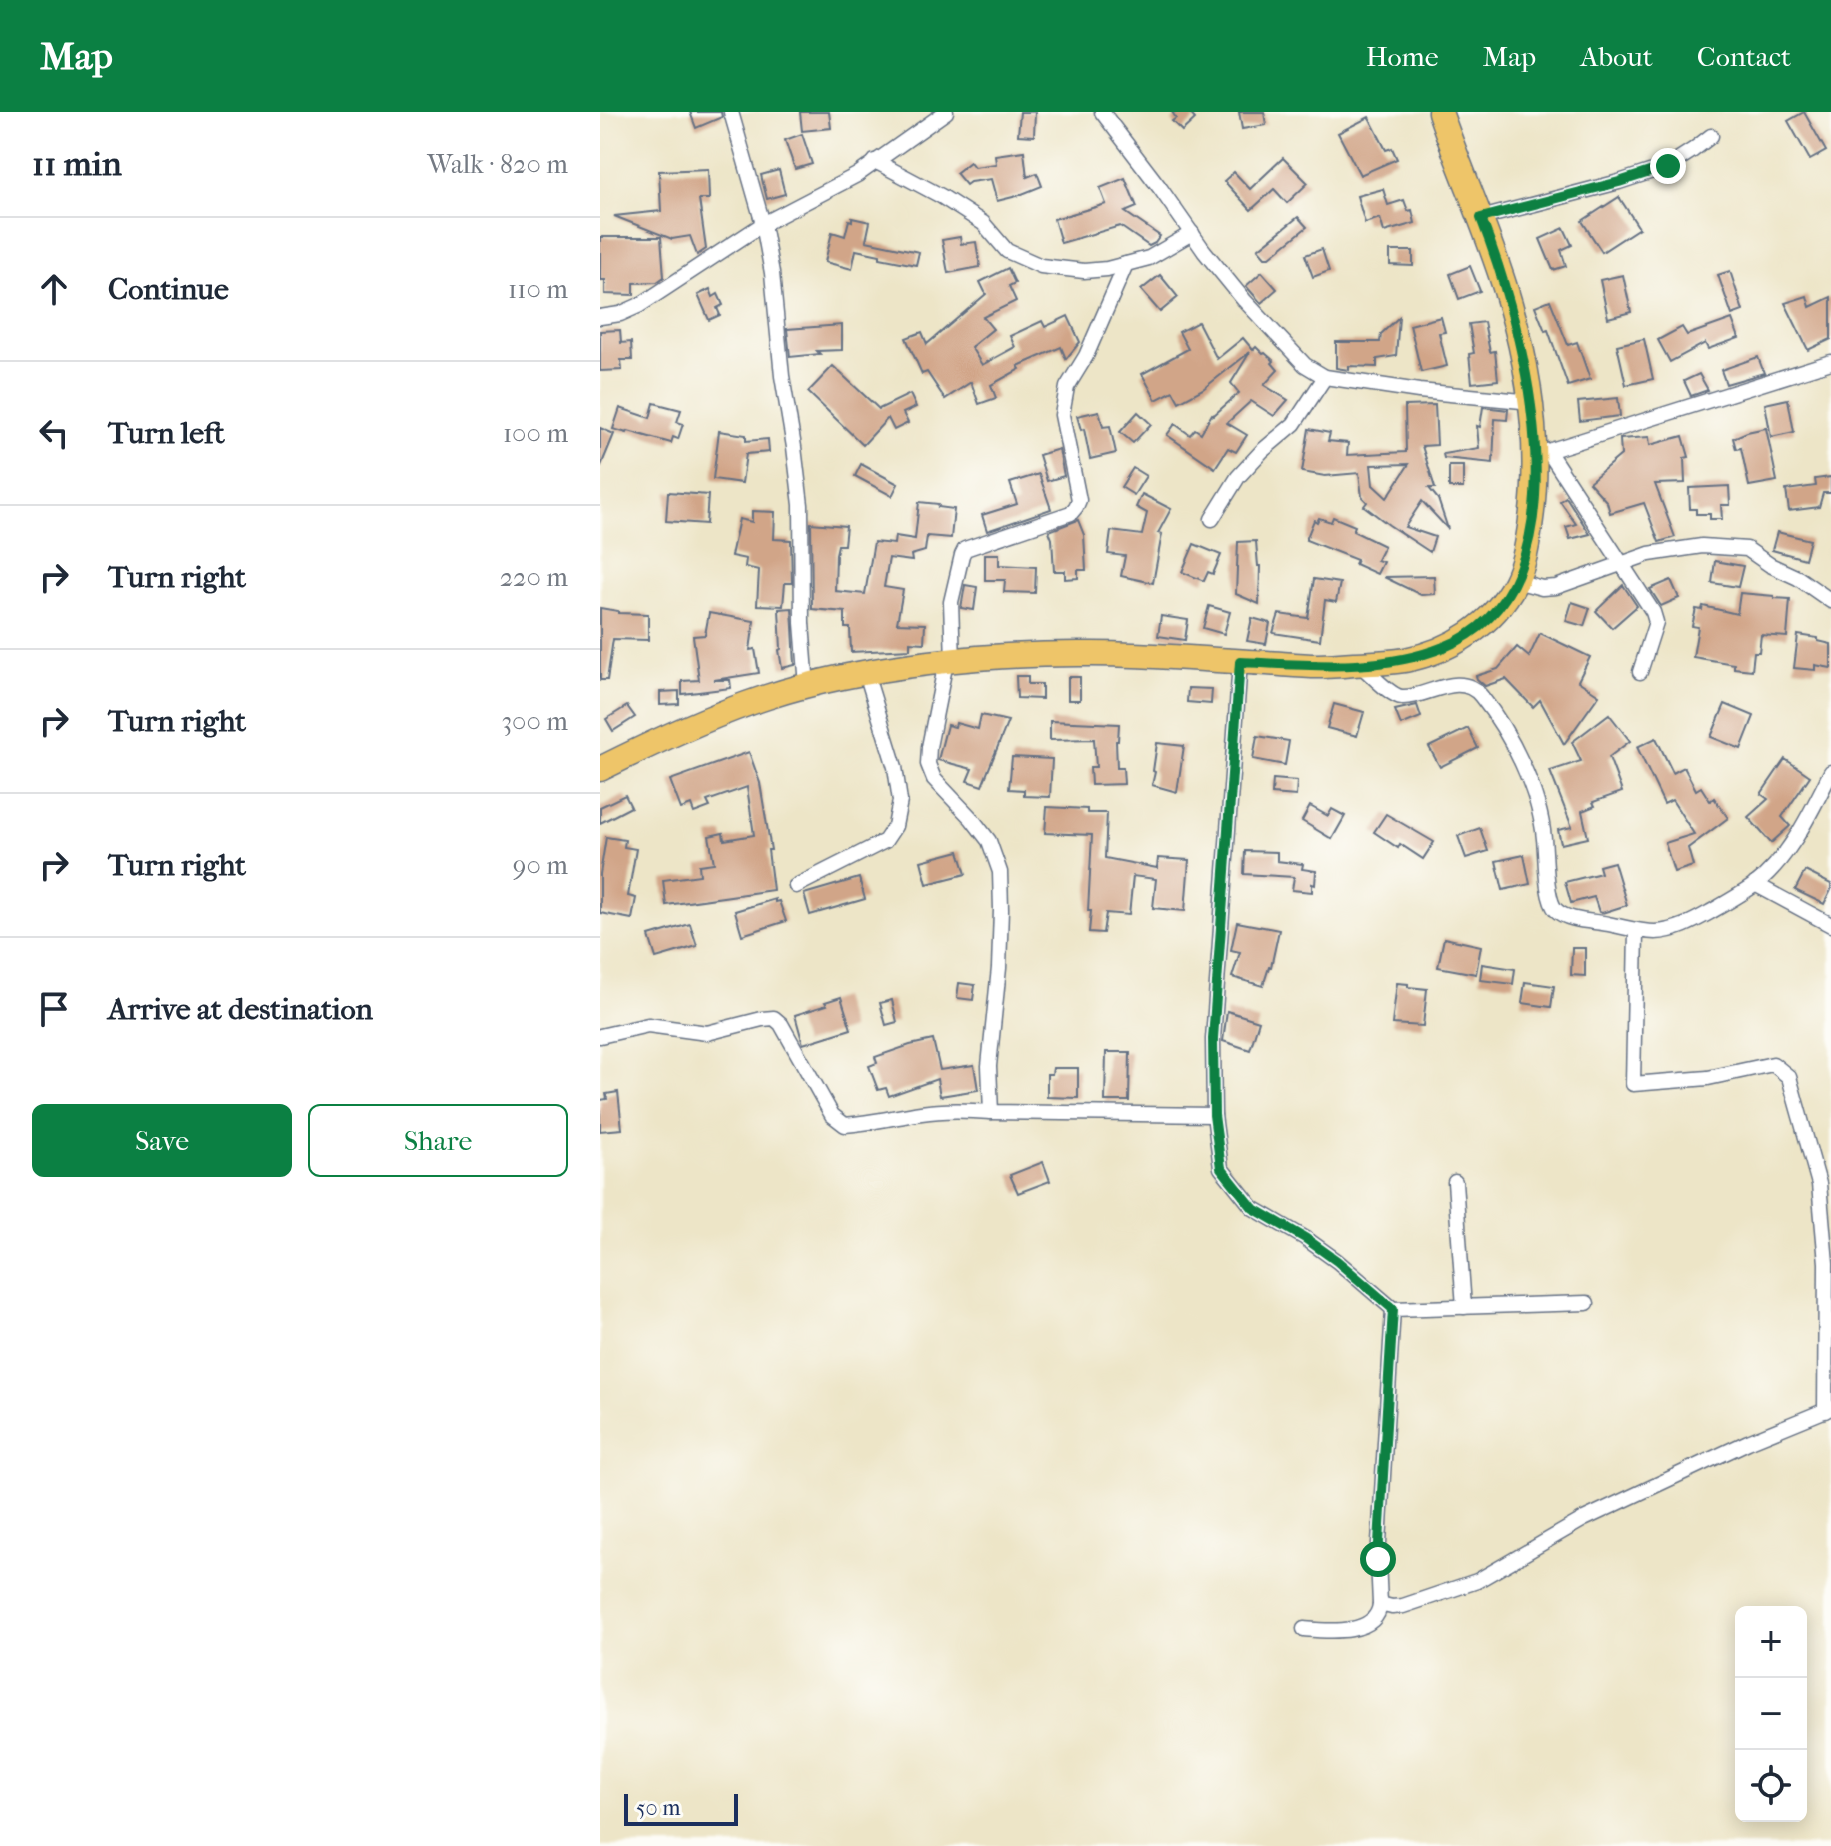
<!DOCTYPE html>
<meta charset="utf-8">
<style>
body{margin:0;font-family:"IM FELL French Canon",serif;background:#f6f6f7;color:#1f2937}
.controls{position:absolute;right:24px;bottom:24px;display:grid;overflow:hidden;border-radius:12px;box-shadow:0 4px 20px #0003}
.controls button{width:72px;height:72px;display:grid;place-items:center;padding:0;border:0;border-bottom:2px solid #e0e1e3;background:#fff;color:#1f2937;font:40px sans-serif}
.scale{position:absolute;left:24px;bottom:20px;width:114px;box-sizing:border-box;padding-left:8px;border:4px solid #1b2f5e;border-top:0;font-size:22px;line-height:28px;white-space:nowrap;color:#1b2f5e;-webkit-text-stroke:6px #fdfcf7;paint-order:stroke}
.stop{position:absolute;width:24px;height:24px;margin:-18px;border:6px solid #0b8043;border-radius:50%;background:#fff}
.stop.end{background:#0b8043;border-color:#fff;box-shadow:0 2px 8px #0008}
.list{margin:0;padding:0;list-style:none}
h2{display:flex;justify-content:space-between;align-items:center;height:104px;margin:0;padding:0 32px;font-size:34px}
h2 small{font-size:26px;font-weight:400;color:#747a83}
.list li{display:grid;grid-template-columns:52px 1fr auto;gap:24px;align-items:center;box-sizing:border-box;height:144px;padding:0 32px;border-top:2px solid #e0e1e3}
.list b{display:block;font-size:30px;white-space:nowrap}
.list em{font-size:26px;font-style:normal;color:#747a83}
.actions{display:flex;gap:16px;padding:24px 32px}
.actions a{flex:1;padding:18px 0;border:2px solid #0b8043;border-radius:12px;text-align:center;font-size:28px;color:#0b8043}
.actions .main{background:#0b8043;color:#fff}
.icon{flex:none;width:44px;height:44px;fill:none;stroke:currentColor;stroke-width:2;stroke-linecap:round;stroke-linejoin:round}
.map{position:relative;flex:none;width:1231px;height:1734px;overflow:hidden}
header{display:flex;align-items:center;gap:48px;box-sizing:border-box;height:112px;padding:0 40px;background:#0b8043;color:#fff}
header strong{font-size:38px}
nav{display:flex;gap:44px;margin-inline-start:auto;font-size:28px}
main{display:flex}
aside{flex:1;background:#fff}
.map>svg:first-child{display:block}
</style>
<header>
<strong>Map</strong>
<nav><a>Home</a><a>Map</a><a>About</a><a>Contact</a></nav>
</header>
<main>
<aside>
<h2>11 min<small>Walk · 820 m</small></h2>
<ul class="list">
<li><svg class="icon" aria-label="ahead" viewBox="0 0 24 24"><path d="M12 20V5M6 11l6-6 6 6"/></svg><div><b>Continue</b></div><em>110 m</em></li>
<li><svg class="icon" aria-label="left" viewBox="0 0 24 24"><path d="M17 20v-9H6M10 6l-5 5 5 5"/></svg><div><b>Turn left</b></div><em>100 m</em></li>
<li><svg class="icon" aria-label="right" viewBox="0 0 24 24"><path d="M7 20v-9h11M14 6l5 5-5 5"/></svg><div><b>Turn right</b></div><em>220 m</em></li>
<li><svg class="icon" aria-label="right" viewBox="0 0 24 24"><path d="M7 20v-9h11M14 6l5 5-5 5"/></svg><div><b>Turn right</b></div><em>300 m</em></li>
<li><svg class="icon" aria-label="right" viewBox="0 0 24 24"><path d="M7 20v-9h11M14 6l5 5-5 5"/></svg><div><b>Turn right</b></div><em>90 m</em></li>
<li><svg class="icon" aria-label="arrive" viewBox="0 0 24 24"><path d="M6 21V4h12l-3 4 3 4H6"/></svg><div><b>Arrive at destination</b></div></li>
</ul>
<div class="actions"><a class="main">Save</a><a>Share</a></div>
</aside>
<div class="map">
<svg width="1231" height="1734" viewBox="0 0 1231 1734">
<rect width="100%" height="100%" fill="#fdfcf7"/>
<filter id="ink" filterUnits="userSpaceOnUse"><feTurbulence type="fractalNoise" baseFrequency=".0125" numOctaves="2"/><feDisplacementMap in="SourceGraphic" scale="16" xChannelSelector="R" yChannelSelector="G"/><feConvolveMatrix kernelMatrix="1 2 1 2 8 2 1 2 1" color-interpolation-filters="sRGB"/></filter>
<filter id="wash" filterUnits="userSpaceOnUse"><feTurbulence type="fractalNoise" baseFrequency=".006" numOctaves="4" result="noise"/><feDisplacementMap in="SourceGraphic" scale="32" xChannelSelector="R" yChannelSelector="G"/><feGaussianBlur stdDeviation="1.8" result="paint"/><feColorMatrix in="noise" values="0 0 0 0 0 0 0 0 0 0 0 0 0 0 0 0 0 1.4 0 .05"/><feComposite in="paint" operator="in"/></filter>
<g filter="url(#wash)">
<rect width="100%" height="100%" fill="#ede5c7"/>
<g id="blocks">
<g fill="#d1a588" fill-rule="evenodd">
<path d="M90,0H121L122,5L96,16Z"/>
<path d="M200,0H229L231,16L202,19Z"/>
<path d="M420,0H435L434,24L418,23Z"/>
<path d="M572,0H589L595,7L582,19L572,9L576,6Z"/>
<path d="M639,0H664L666,13L642,17Z"/>
<path d="M1204,0L1226,39L1210,48L1188,9Z"/>
<path d="M769,5L786,38L792,36L797,47L760,63L738,21Z"/>
<path d="M202,22L212,52L195,57L185,28Z"/>
<path d="M424,39L427,65L437,61L442,74L417,84L397,89L391,67L370,70L366,73L356,61L370,50L374,55L396,52L395,43Z"/>
<path d="M683,46L708,71L687,91L674,77L651,98L624,69L634,60L650,77Z"/>
<path d="M108,57L109,87H99L106,137L97,143L90,124L72,127L14,104L61,99L59,59Z"/>
<path d="M179,58L185,82L167,87L161,63Z"/>
<path d="M525,66L537,95L525,100L560,124L555,131L549,134L520,114L461,131L454,107L506,92L500,76Z"/>
<path d="M783,77L788,93L804,88L808,99L812,98L815,111L784,120L780,106L765,111L757,84Z"/>
<path d="M1019,85L1039,116L1002,140L982,109Z"/>
<path d="M698,105L707,115L670,145H665L658,137Z"/>
<path d="M252,106L270,110L266,129L319,140L316,153L280,146V143L256,138L252,157L225,150L232,120L245,124L249,108L252,109Z"/>
<path d="M964,116L972,133L961,138L966,154L953,158L940,127Z"/>
<path d="M0,125H61L64,165L57,170L34,171V183L5,182V168H0Z"/>
<path d="M360,125L361,132L376,130L380,155L348,161L342,128Z"/>
<path d="M722,137L729,159L713,165L705,143Z"/>
<path d="M790,139H813V154L790,153Z"/>
<path d="M870,154L880,179L859,187L850,162Z"/>
<path d="M408,156L415,171L409,174L416,189L383,205L393,217L371,235L382,253L415,235L410,224L442,209L445,215L468,204L480,230L466,247L461,235L418,254L420,257L391,273L396,286L379,292L371,270L345,287L327,260L322,262L306,226L322,220L327,232L386,182L380,170Z"/>
<path d="M1130,159L1143,199L1132,203L1118,163Z"/>
<path d="M662,160L677,177L661,191L646,174Z"/>
<path d="M560,163L578,185L560,200L541,178Z"/>
<path d="M1023,163L1031,200L1008,206L1000,168Z"/>
<path d="M110,177L113,185L118,182L123,193L117,196L120,203L109,208L98,183Z"/>
<path d="M1207,184L1210,195L1231,185V227L1208,238L1185,191Z"/>
<path d="M950,188L968,233L977,230L990,267L968,274L948,218L945,219L935,194Z"/>
<path d="M799,205L796,244L777,247V255L749,254V258L736,256V230H780L781,222Z"/>
<path d="M841,205L845,220L839,221L847,254L821,260L810,213Z"/>
<path d="M1132,207L1139,226L1108,237L1105,231L1070,250L1058,228L1082,215L1087,223Z"/>
<path d="M598,210L617,247L643,226L653,238L656,235L663,242L665,241L674,249L672,251L678,258L664,273L688,288L674,304L651,289L627,311L647,323L636,340L628,336L615,356L567,323L575,312L590,323L595,317L601,321L612,302L614,303L639,281L631,271L650,240L603,277L579,290L573,279L556,288L542,262L588,237L579,220Z"/>
<path d="M884,210L890,240L895,239L898,268L872,271L869,242L874,241L869,212Z"/>
<path d="M242,213V238L217,239L220,242L190,245L187,217Z"/>
<path d="M20,218L21,231L31,230L32,248H21L22,258L0,259V219Z"/>
<path d="M1044,227L1053,267L1026,273L1017,233Z"/>
<path d="M1158,245L1164,261L1126,272L1121,258Z"/>
<path d="M233,254L279,297L310,282L316,295L303,301L308,311L294,318L288,306L263,333L208,280Z"/>
<path d="M1099,262L1108,278L1091,284L1084,269Z"/>
<path d="M1018,286L1020,304L980,309L978,290Z"/>
<path d="M1188,287L1194,320L1171,325L1165,292Z"/>
<path d="M54,291L81,298L77,310L83,312L78,327L73,325L71,331L28,319L27,321L13,317L20,296L50,306Z"/>
<path d="M835,293L837,333L822,334L835,376H829L838,387L848,417L822,389L805,415L835,425L830,440L789,413L764,394L767,390L762,385L759,361L725,364L702,360L709,317L730,321L728,329L748,331L747,343L806,340L805,294ZM809,352L787,386L773,373L771,353Z"/>
<path d="M883,295L908,298L907,308L895,307L893,351L844,346L843,342L879,336L877,314L880,315Z"/>
<path d="M499,299L503,315L510,314L516,341L490,347L484,317L481,318L477,304Z"/>
<path d="M538,300L551,312L533,331L520,320Z"/>
<path d="M0,316L14,322L0,356Z"/>
<path d="M1166,316L1177,369L1149,374L1141,336L1136,337L1133,326L1147,320Z"/>
<path d="M119,319L146,323V329L168,327L169,340L146,342L142,371L113,367Z"/>
<path d="M1083,324L1089,345L1084,346L1085,371L1055,372L1075,425L1059,430L1044,391L1010,401L1007,390L989,370L1021,343L1020,327L1049,325L1050,333Z"/>
<path d="M459,337L464,364L447,369L439,343Z"/>
<path d="M261,352L298,372L292,384L255,364Z"/>
<rect x="849" y="354" width="14" height="22"/>
<path d="M533,356L546,364L534,383L521,375Z"/>
<path d="M439,362L451,397L387,419L382,403L417,392L410,371Z"/>
<path d="M1231,365V381H1223L1219,395L1189,399L1186,378L1216,374L1215,367Z"/>
<path d="M1129,374L1130,393H1121L1122,407H1110V402H1096V397H1090L1089,376Z"/>
<path d="M68,380L108,383L106,412L66,409Z"/>
<path d="M542,382L571,397L558,421L562,422L553,471L521,464L525,444L508,442L511,419L542,423L547,401L536,395Z"/>
<path d="M966,385L990,422L970,427L966,415L976,412L960,389Z"/>
<path d="M319,390L339,392L338,395L354,397L351,426L327,424L325,439L311,443L312,449L289,446L284,475L303,478L297,511L325,512L324,531L310,530V537L251,540L250,516H245V500L212,497L211,411L246,414L244,433H238L236,442L235,479L265,482L274,430L294,432L295,424L315,427Z"/>
<path d="M152,399L175,400L174,427L191,428L192,471H185L183,494L157,493L159,458L145,455L146,447L131,444L139,407L152,410Z"/>
<path d="M733,405L755,414L753,419L784,434L777,448L783,450L777,462L755,452L757,448L706,428L714,408L717,410L719,406L731,410Z"/>
<path d="M478,408L484,423L486,458H478V466L465,467V459H454L452,427L449,419Z"/>
<path d="M1177,420L1210,428L1205,447L1172,438Z"/>
<path d="M656,429L658,454H660L659,492L636,482L638,430Z"/>
<path d="M594,432L621,443L613,462L608,460L604,469L582,460Z"/>
<path d="M385,442H399V453L436,455L435,481L404,480L405,468H385Z"/>
<path d="M1115,449L1143,454L1138,475L1112,471Z"/>
<path d="M834,464L835,482L821,483L784,465Z"/>
<path d="M714,467L740,471L736,490L725,488L720,528L673,521L679,502L708,506Z"/>
<path d="M1071,468L1079,486L1061,494L1050,477Z"/>
<path d="M365,473L377,475L374,498L361,496Z"/>
<path d="M1023,473L1037,494L1012,516L996,499Z"/>
<path d="M1140,481L1174,484V486L1190,487L1187,525L1161,523L1159,540H1154L1152,558L1134,556V552L1093,545L1098,515L1092,514L1096,497L1102,498L1103,494L1137,502Z"/>
<path d="M972,490L990,496L984,514L966,509Z"/>
<path d="M609,494L630,500L624,522L603,516Z"/>
<path d="M0,496L18,499V501L48,502V528L13,527L7,568H0Z"/>
<path d="M192,496L195,553L182,556L179,538L181,537L179,497Z"/>
<path d="M109,501L154,509L150,538L155,537L159,561L114,568H130L131,576L82,582V569L99,568L93,524L105,523Z"/>
<path d="M561,504L588,508L585,528L558,524Z"/>
<path d="M652,506L670,511L666,532L647,529Z"/>
<path d="M940,521L990,545L978,569L999,583L964,632L940,588L933,595L906,567L885,574L877,567L876,564L898,557L917,535L929,545Z"/>
<path d="M1198,523L1218,526V529L1231,532V556L1215,553V558L1194,556Z"/>
<path d="M416,564H428V572H442V587L417,586Z"/>
<rect x="468" y="565" width="12" height="23"/>
<path d="M588,576L612,577L611,592L587,590Z"/>
<path d="M79,579V592L60,593V580Z"/>
<path d="M734,592L764,600L757,624L727,616Z"/>
<path d="M1125,592L1154,604L1141,637L1111,625Z"/>
<path d="M817,593L821,605L801,613L795,598Z"/>
<path d="M27,594L35,605L13,619L6,607Z"/>
<path d="M1009,602L1030,629L1009,645L1022,680L993,690L995,694L982,699L988,726L961,732L958,718L972,715L950,659L981,649L972,630Z"/>
<path d="M381,603L408,609L382,674L367,669L372,657L338,648L347,613L355,615L356,611L378,617Z"/>
<path d="M450,609L519,612L518,629H516L517,656H523L524,672L491,673L490,655H496L494,627L450,628Z"/>
<path d="M868,616L878,636L840,655L829,635Z"/>
<path d="M657,624L689,629L685,653L653,647Z"/>
<path d="M1056,626L1073,661L1084,655L1096,678L1101,675L1110,689L1114,686L1128,706L1088,736L1093,754L1074,760L1065,731L1094,722L1072,688L1064,692L1037,635Z"/>
<path d="M557,631L584,634L577,680L552,673L555,660L553,659Z"/>
<path d="M149,640L160,671L171,738H168L173,778L66,793L63,768L100,763L99,753L114,751L109,724L123,721L124,728L154,723L147,675L107,689L110,695L94,701L91,693L81,697L70,668Z"/>
<path d="M412,645L452,647L450,685L424,684V678L409,677Z"/>
<path d="M1185,647L1210,664L1182,705L1190,714L1171,731L1148,705L1168,687L1161,682Z"/>
<path d="M673,667L697,669L696,684L672,682Z"/>
<path d="M25,683L31,695L0,711V695Z"/>
<path d="M710,694L728,704L732,697L745,704L732,727L702,709Z"/>
<path d="M447,695L487,697V701H507L505,746L557,756L558,746L589,748L585,799L553,796L556,767L533,764L529,803L506,801L503,821L489,820L491,799H488L492,723L445,721Z"/>
<path d="M786,702L834,730L823,747L800,732L798,736L774,720Z"/>
<path d="M880,716L888,739L866,746L858,724Z"/>
<path d="M6,725L25,728L24,735L36,737L28,784L36,786L32,807L0,801V762Z"/>
<path d="M359,739L366,762L327,772L321,749Z"/>
<path d="M645,739L677,740V749L703,752L702,757L716,759L715,773L712,772V780L692,778L694,765L644,762Z"/>
<path d="M924,743L930,772L903,778L896,749Z"/>
<path d="M1014,750L1027,793L1002,801L999,800L994,785L971,791L965,770L1001,761L999,754Z"/>
<path d="M1205,759L1231,772V778L1224,792L1195,778Z"/>
<path d="M259,766L265,787L210,803L204,782Z"/>
<path d="M175,787V790L179,789L186,809L142,823L135,799Z"/>
<path d="M637,810L679,818L671,855H669L663,874L632,865L640,840L631,838Z"/>
<path d="M90,812L97,834L56,846L49,824Z"/>
<path d="M844,826L881,834L876,862L838,855Z"/>
<path d="M972,836H985V864L971,863Z"/>
<path d="M882,852L915,857L913,872L880,868Z"/>
<path d="M925,870L954,874L951,895L922,891Z"/>
<path d="M359,871L375,873L373,888L357,886Z"/>
<path d="M797,871L808,872V875L827,877L823,914L792,912Z"/>
<path d="M241,885L251,917L203,932L195,903L227,893L225,890Z"/>
<path d="M292,888L297,910L286,913L280,891Z"/>
<path d="M627,899L659,909L650,938L623,929Z"/>
<path d="M333,928L340,958L374,953L378,978L340,984L337,967L289,984L286,976L278,978L269,954L277,951L275,945L310,933Z"/>
<path d="M506,940H530L529,989H505Z"/>
<path d="M453,956H478V986L447,985V962H452Z"/>
<path d="M18,980L22,1017L0,1019V988L7,987L6,982Z"/>
<path d="M443,1050L450,1069L418,1081L410,1063Z"/>
</g>
</g>
</g>
<g filter="url(#ink)">
<use href="#blocks" fill-opacity="0" stroke="#646f83" stroke-width="2"/>
<g fill="none" stroke-linecap="round" stroke-linejoin="round">
<defs>
<g id="minor">
<path d="M131,0L163,112L172,161L182,264L194,335L201,393L202,511L207,574"/>
<path d="M502,0L560,76L604,139L644,188L705,253L725,265L819,279L932,290"/>
<path d="M275,49L341,84L383,111L407,139L441,154L484,159L507,157L549,146L592,121"/>
<path d="M881,106L1019,70L1068,54L1093,38L1111,24"/>
<path d="M0,205L20,202L40,193L163,112L257,63L346,0"/>
<path d="M948,339L1053,500L1056,510L1040,560"/>
<path d="M934,341L948,339L1231,250"/>
<path d="M612,407L638,365L662,339L694,312L725,265"/>
<path d="M916,469L942,476L956,475L1049,442L1102,434L1147,437L1170,453L1198,466L1231,489"/>
<path d="M353,549L351,490L362,443L365,437L471,401L476,395L479,388L462,303L467,275L486,244L526,152"/>
<path d="M346,550L329,635L328,652L334,667L372,707L389,729L400,760L401,798L399,856L389,954L391,1000"/>
<path d="M640,550L613,927L614,1003L621,1056L653,1096L705,1126L737,1149L793,1197L987,1191"/>
<path d="M759,552C769,560 790,584 802,585C825,587 860,557 881,584C911,621 940,680 944,727C946,743 945,787 956,798C967,809 993,809 1008,812C1024,815 1039,820 1055,820C1077,819 1094,809 1112,799C1126,791 1140,783 1153,774C1190,746 1211,700 1231,660"/>
<path d="M1155,772L1231,813"/>
<path d="M196,774L285,729L295,714L300,689L295,655L266,561"/>
<path d="M1036,819L1033,972L1108,966L1173,952L1189,965L1219,1072L1226,1151L1225,1299"/>
<path d="M0,924L48,913L107,921L162,907L174,906L181,912L232,1003L245,1013C271,1011 295,1005 321,1001C345,997 368,998 391,1000L614,1003"/>
<path d="M855,1070L864,1195"/>
<path d="M780,1492L778,1447L793,1197"/>
<path d="M704,1517C728,1519 777,1524 780,1492L792,1495L803,1494L877,1469L984,1407L1148,1330L1231,1296"/>
</g>
<path id="primary" d="M0,657C54,630 109,604 167,585C264,553 390,541 492,542C550,542 608,548 667,551C684,552 701,554 718,554C730,554 742,553 754,552C771,551 788,551 805,548C851,539 893,513 915,471C924,454 927,434 930,415C941,340 931,264 910,192C891,126 862,64 840,0"/>
</defs>
<use href="#minor" stroke="#646f83" stroke-width="17"/>
<use href="#primary" stroke="#646f83" stroke-width="27"/>
<use href="#minor" stroke="#fff" stroke-width="14"/>
<use href="#primary" stroke="#eec569" stroke-width="24"/>
</g>
</g>
<g fill="none" stroke-linecap="round" stroke-linejoin="round" filter="url(#ink)">
<path stroke="#0b8043" stroke-width="10" d="M778,1447L793,1197L737,1149L705,1126L653,1096L621,1056L614,1003L613,927L640,550C708,553 780,561 844,535C994,476 925,218 881,106L1019,70L1068,54"/>
</g>
</svg>
<div class="controls">
<button>+</button>
<button>−</button>
<button><svg class="icon" aria-label="locate" viewBox="0 0 24 24"><circle cx="12" cy="12" r="6"/><path d="M12 2v4M12 18v4M2 12h4M18 12h4"/></svg></button>
</div>
<div class="scale">50 m</div>
<div class="stop" style="left:778px;top:1447px"></div>
<div class="stop end" style="left:1068px;top:54px"></div>
</div>
</main>
